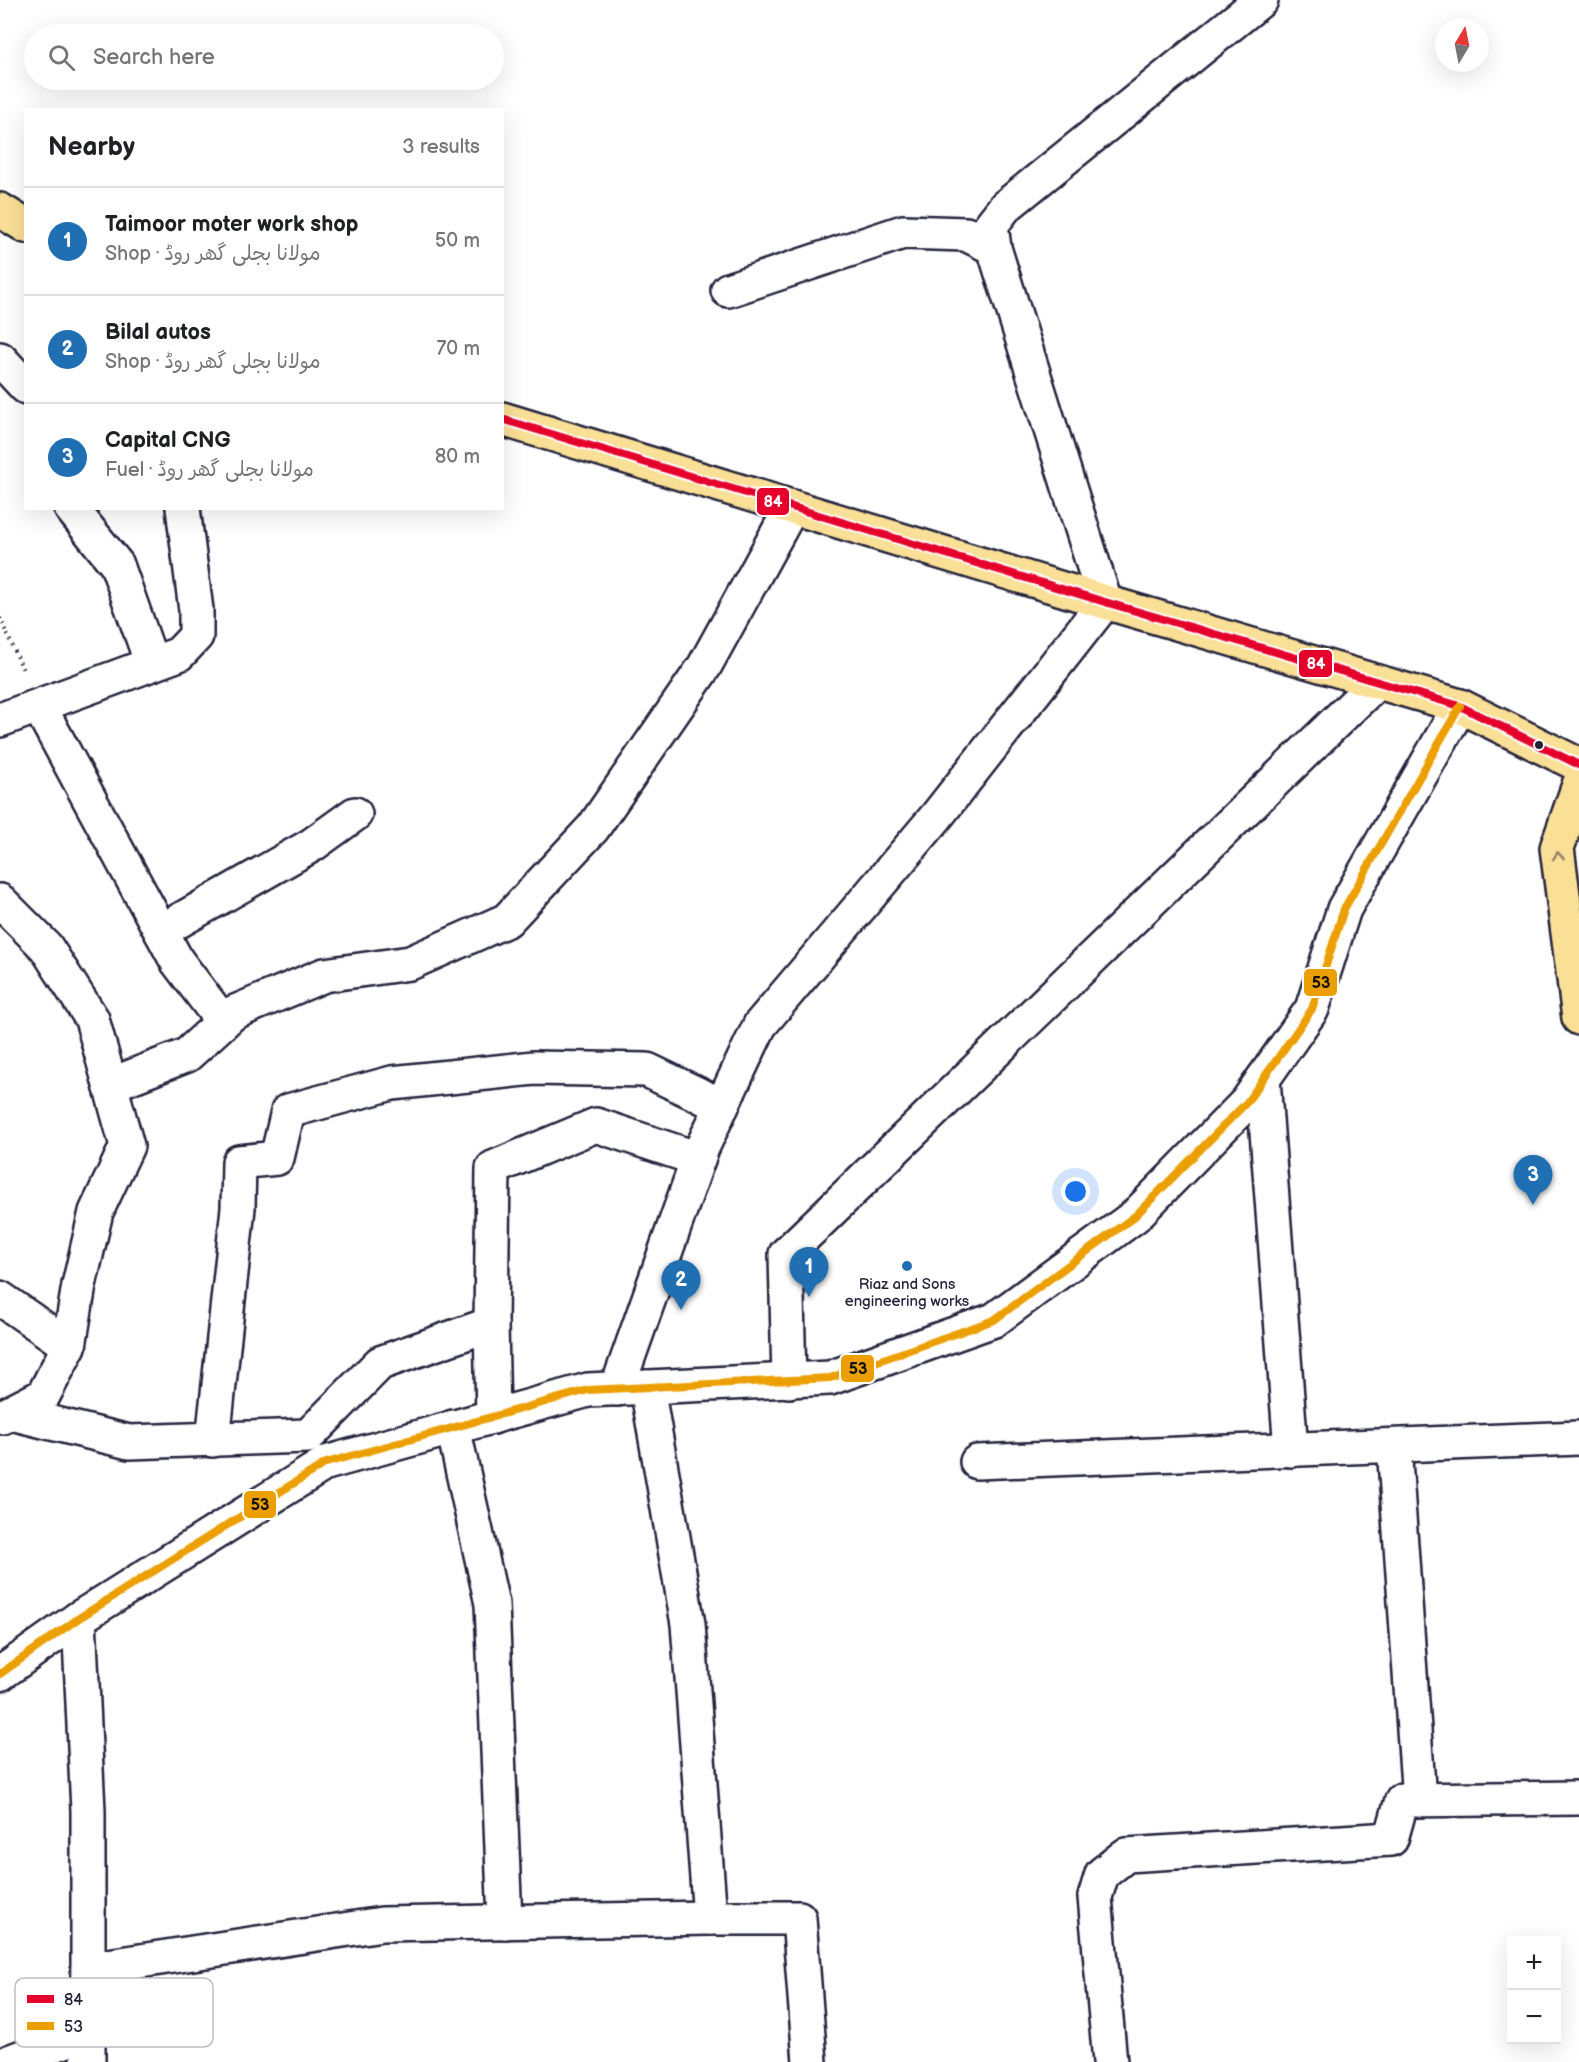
<!DOCTYPE html>
<meta charset="utf-8">
<style>
body{margin:0;font-family:"Balsamiq Sans","Playpen Sans Arabic",sans-serif;background:#f2f2f2;color:#202124}
.controls{position:absolute;right:18px;bottom:18px;display:grid;overflow:hidden;border-radius:0px;box-shadow:0 6px 24px #0002}
.controls button{width:54px;height:54px;display:grid;place-items:center;padding:0;border:0;border-bottom:2px solid #e0e0e0;background:#fff;color:#202124;font:30px sans-serif}
.compass{position:absolute;left:1435px;top:18px;width:54px;height:54px;border-radius:50%;background:#fff;box-shadow:0 6px 24px #0002;rotate:10deg}
.you{position:absolute;left:1076px;top:1192px;width:21px;height:21px;margin:-15px;border:4px solid #fff;border-radius:50%;background:#1a73e8;box-shadow:0 0 0 9px #1a73e833}
.badge{display:grid;place-items:center;width:39px;height:39px;border-radius:50%;background:#1f6fb2;color:#fff;font-size:20px;font-weight:700}
.pin{position:absolute;translate:-50% -50px;filter:drop-shadow(0 2px 3px #0008)}
.pin::after{content:'';position:absolute;top:32px;width:21px;height:18px;background:inherit;clip-path:polygon(0 0,100% 0,50% 100%)}
.list{margin:0;padding:0;list-style:none}
h2{display:flex;justify-content:space-between;align-items:center;height:78px;margin:0;padding:0 24px;font-size:26px}
h2 small{font-size:20px;font-weight:400;color:#757577}
.list li{display:grid;grid-template-columns:39px 1fr auto;gap:18px;align-items:center;box-sizing:border-box;height:108px;padding:0 24px;border-top:2px solid #e0e0e0}
.list b{display:block;font-size:22px;white-space:nowrap}
.list p{margin:0;font-size:20px;white-space:nowrap;color:#757577}
.list em{font-size:20px;font-style:normal;color:#757577}
.icon{flex:none;width:33px;height:33px;fill:none;stroke:currentColor;stroke-width:2;stroke-linecap:round;stroke-linejoin:round}
.map{position:relative;flex:none;width:1579px;height:2062px;overflow:hidden}
.search{position:absolute;background:#fff;box-shadow:0 6px 24px #0002;left:24px;top:24px;width:480px;height:66px;display:flex;align-items:center;gap:15px;box-sizing:border-box;padding:0 21px;border-radius:33px;color:#757577;font-size:22px}
.panel{position:absolute;background:#fff;box-shadow:0 6px 24px #0002;left:24px;top:108px;width:480px;height:402px;border-radius:0px}
.map>svg:first-child{display:block}
</style>
<div class="map">
<svg width="1579" height="2062" viewBox="0 0 1579 2062">
<rect width="100%" height="100%" fill="#fff"/>
<filter id="ink" filterUnits="userSpaceOnUse"><feTurbulence type="fractalNoise" baseFrequency=".0167" numOctaves="2"/><feDisplacementMap in="SourceGraphic" scale="12" xChannelSelector="R" yChannelSelector="G"/><feConvolveMatrix kernelMatrix="1 2 1 2 8 2 1 2 1" color-interpolation-filters="sRGB"/></filter>
<g filter="url(#ink)">
<g fill="none" stroke-linecap="round" stroke-linejoin="round">
<defs>
<g id="street">
<path d="M728,290L903,232L966,234L994,248"/>
<path d="M0,359L26,387"/>
<path d="M71,508L117,565L152,664"/>
<path d="M39,706L177,961L223,1022"/>
<path d="M0,720L179,654L196,636V610L183,508"/>
<path d="M0,901L46,947L92,1019L127,1146L96,1212L79,1285L69,1346"/>
<path d="M161,931L312,845L355,814"/>
<path d="M1263,1079L1291,1450"/>
<path d="M110,1085L187,1055L233,1013L324,975L410,963L507,920L593,828L704,667L792,507"/>
<path d="M0,1298L69,1346L43,1396L2,1417"/>
<path d="M491,1324L493,1168L596,1125L698,1159"/>
<path d="M789,1381L786,1254L1377,682"/>
<path d="M647,1387L688,1624L710,1918H799L810,2062"/>
<path d="M617,1389L702,1148L760,1025L936,817L1105,602L994,248L991,225L1005,207L1261,0"/>
<path d="M11,1413L129,1442L308,1436L380,1363L491,1324L493,1417"/>
<path d="M453,1427L492,1604L505,1922"/>
<path d="M213,1440L238,1208L239,1162L277,1158L288,1111L392,1083L534,1068L647,1070L722,1106"/>
<path d="M1394,1446L1419,1800"/>
<path d="M977,1462L1579,1438"/>
<path d="M79,1618L88,1811V2062"/>
<path d="M88,1969L382,1924L710,1918"/>
<path d="M9,2062L88,2032"/>
<path d="M1110,2062L1095,1897L1102,1874L1126,1855L1391,1839L1402,1800L1579,1798"/>
</g>
<path id="secondary" d="M0,1674L79,1618L326,1463L588,1390L830,1378L994,1320L1135,1216L1247,1102L1312,1009L1344,909L1460,706"/>
<g id="primary">
<path d="M0,210L26,226"/>
<path d="M502,419L1105,602L1460,706L1579,765"/>
<path d="M1579,785L1557,848L1579,1018"/>
</g>
</defs>
<use href="#street" stroke="#22223b" stroke-width="38"/>
<use href="#secondary" stroke="#22223b" stroke-width="38"/>
<use href="#primary" stroke="#22223b" stroke-width="38"/>
<path stroke="#22223b" stroke-width="4" stroke-dasharray="1.5 4.5" stroke-linecap="butt" d="M0,618L24,672"/>
<use href="#street" stroke="#fff" stroke-width="33"/>
<use href="#secondary" stroke="#fff" stroke-width="33"/>
<use href="#primary" stroke="#fadf96" stroke-width="33"/>
<defs>
<path id="bus-1" d="M502,419L1105,602L1460,706L1579,765"/>
<path id="bus-2" d="M0,1674L79,1618L326,1463L588,1390L830,1378L994,1320L1135,1216L1247,1102L1312,1009L1344,909L1460,706"/>
</defs>
<use href="#bus-1" stroke="#fff" stroke-width="12"/>
<use href="#bus-2" stroke="#fff" stroke-width="12"/>
<use href="#bus-1" stroke="#e4002b" stroke-width="8"/>
<use href="#bus-2" stroke="#ec9f03" stroke-width="8"/>
</g>
<defs><path id="oneway-chevron" d="M-2-3.5L2.5 0L-2 3.5" fill="none" stroke-width="1.6" stroke-linecap="round" stroke-linejoin="round" transform="scale(1.5)"/></defs>
<use stroke="#8e8068" href="#oneway-chevron" transform="translate(1558 856) rotate(-94)"/>
</g>
<circle fill="#22223b" stroke="#fff" stroke-width="2" cx="1539" cy="745" r="5"/>
<circle fill="#1f6fb2" stroke="#fff" stroke-width="2" cx="907" cy="1266" r="6"/>
<g text-anchor="middle" stroke-width="5" stroke-linejoin="round" paint-order="stroke">
<g font-size="15" fill="#22223b" stroke="#fff">
<text x="907" y="1289">Riaz and Sons<tspan x="907" dy="17">engineering works</tspan></text>
</g>
</g>
<rect x="15" y="1978" width="198" height="69" rx="9" fill="#fff" stroke="#bdbdc4" stroke-width="1.5"/>
<rect x="27" y="1995" width="27" height="8" fill="#e4002b"/>
<rect x="27" y="2022" width="27" height="8" fill="#ec9f03"/>
<g font-size="16" fill="#22223b">
<text x="64" y="2005">84</text>
<text x="64" y="2032">53</text>
</g>
<g stroke="#fff" stroke-width="2">
<rect x="756" y="487" width="34" height="29" rx="6" fill="#e4002b"/>
<rect x="1298" y="649" width="35" height="29" rx="6" fill="#e4002b"/>
<rect x="1303" y="968" width="35" height="29" rx="6" fill="#ec9f03"/>
<rect x="840" y="1354" width="35" height="29" rx="6" fill="#ec9f03"/>
<rect x="243" y="1490" width="34" height="29" rx="6" fill="#ec9f03"/>
</g>
<g font-size="16" text-anchor="middle" font-weight="bold" fill="#fff">
<text x="773" y="507">84</text>
<text x="1316" y="669">84</text>
</g>
<g font-size="16" text-anchor="middle" font-weight="bold" fill="#111">
<text x="1321" y="988">53</text>
<text x="858" y="1374">53</text>
<text x="260" y="1510">53</text>
</g>
</svg>
<div class="controls">
<button>+</button>
<button>−</button>
</div>
<svg class="compass" viewBox="-18 -18 36 36"><path d="M0-13l5 13h-10z" fill="#e53935"/><path d="M0 13l5-13h-10z" fill="#757577"/></svg>
<div class="you"></div>
<div class="pin badge" style="left:809px;top:1297px">1</div>
<div class="pin badge" style="left:681px;top:1310px">2</div>
<div class="pin badge" style="left:1533px;top:1205px">3</div>
<div class="search"><svg class="icon" aria-label="search" viewBox="0 0 24 24"><circle cx="10" cy="10" r="6"/><path d="M15 15l6 6"/></svg>Search here</div>
<section class="panel">
<h2>Nearby<small>3 results</small></h2>
<ul class="list">
<li><span class="badge">1</span><div><b>Taimoor moter work shop</b><p>Shop · مولانا بجلی گھر روڈ</p></div><em>50 m</em></li>
<li><span class="badge">2</span><div><b>Bilal autos</b><p>Shop · مولانا بجلی گھر روڈ</p></div><em>70 m</em></li>
<li><span class="badge">3</span><div><b>Capital CNG</b><p>Fuel · مولانا بجلی گھر روڈ</p></div><em>80 m</em></li>
</ul>
</section>
</div>
